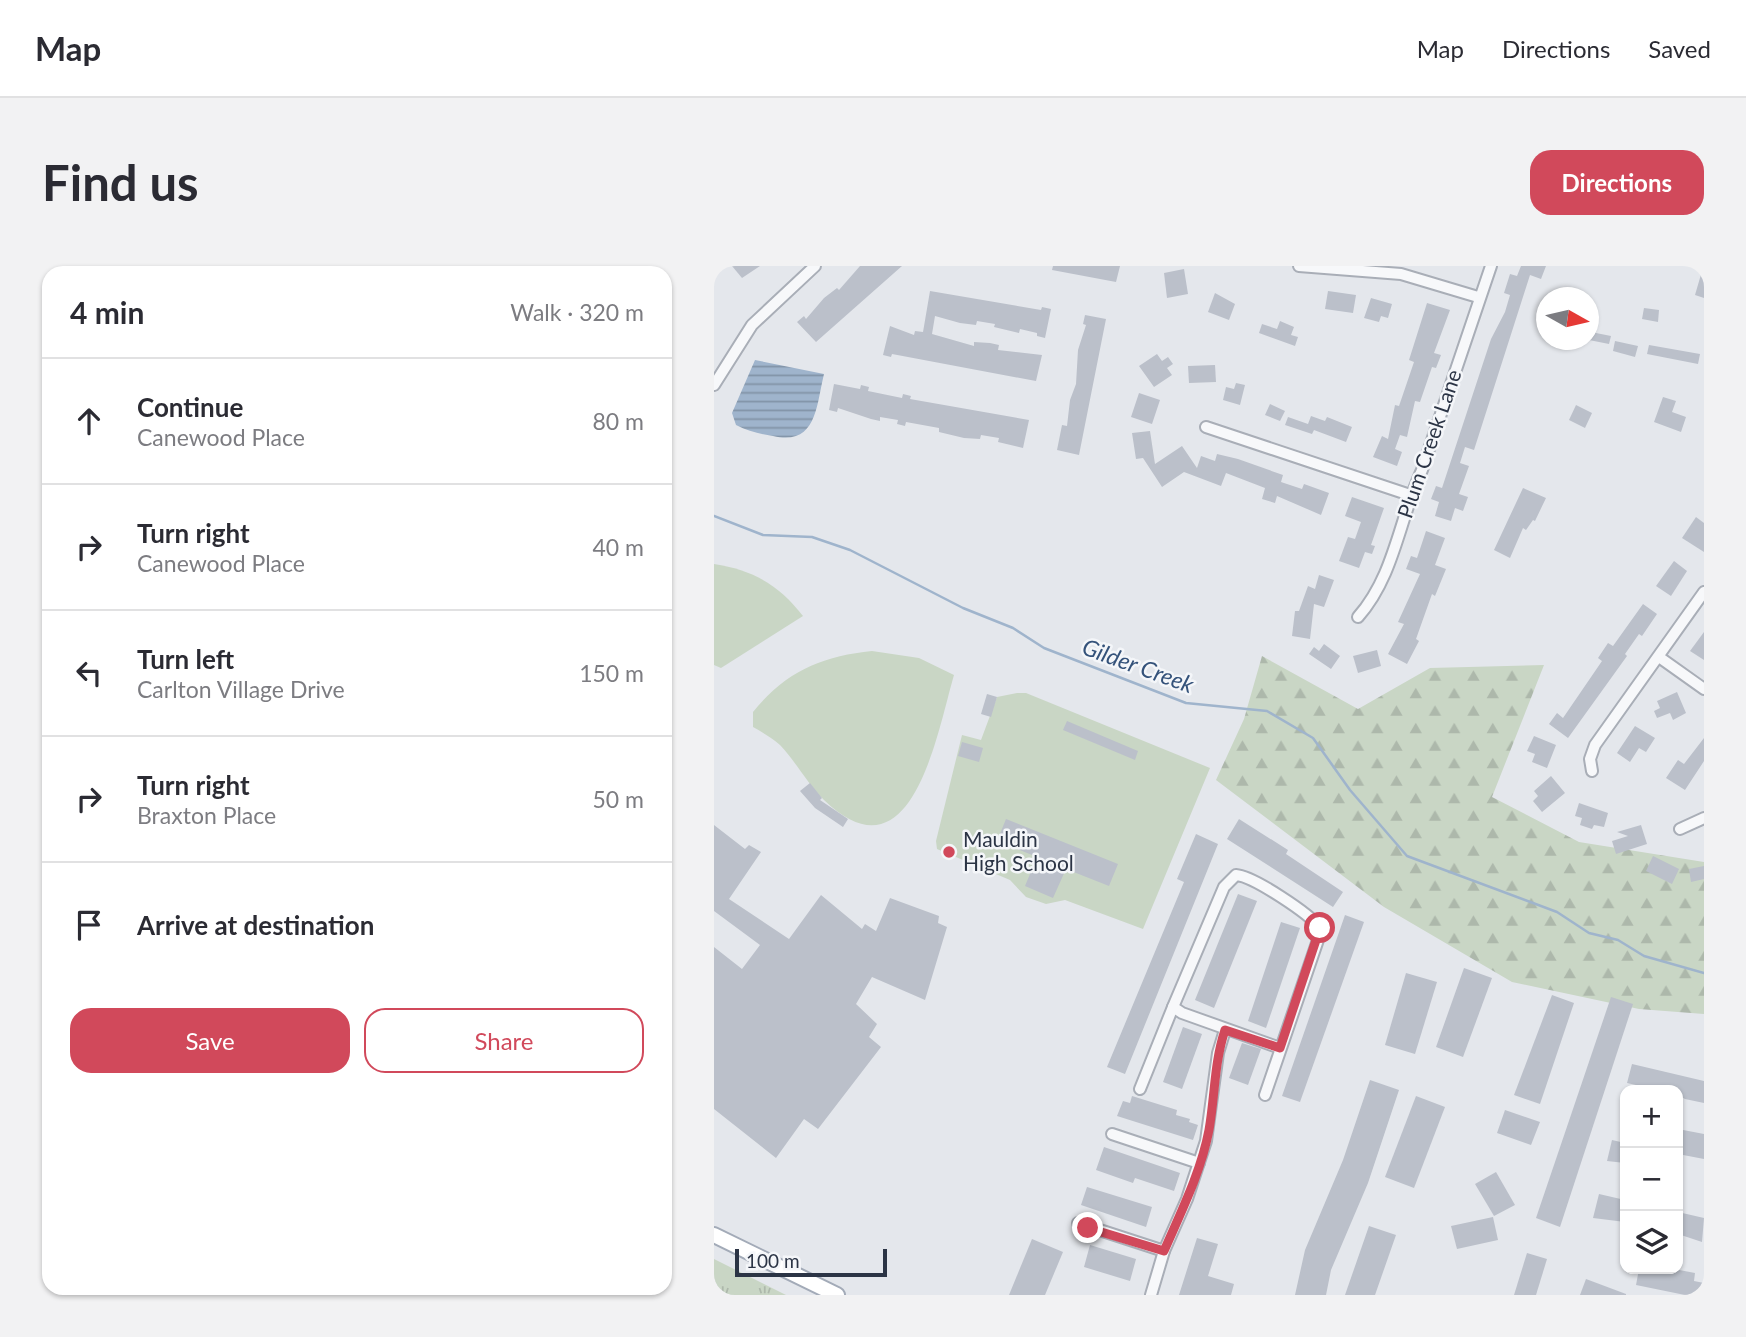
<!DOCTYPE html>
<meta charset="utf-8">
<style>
body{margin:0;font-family:Lato,sans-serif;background:#f2f2f3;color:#2b2b33}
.controls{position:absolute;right:21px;bottom:21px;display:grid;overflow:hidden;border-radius:14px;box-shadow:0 2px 5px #0004}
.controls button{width:63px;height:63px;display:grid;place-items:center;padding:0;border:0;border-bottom:2px solid #e1e1e2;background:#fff;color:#2b2b33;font:35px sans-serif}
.compass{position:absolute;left:822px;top:21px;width:63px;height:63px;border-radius:50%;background:#fff;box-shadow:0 2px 5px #0004;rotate:98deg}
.scale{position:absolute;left:21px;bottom:18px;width:152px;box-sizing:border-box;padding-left:7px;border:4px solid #2b3445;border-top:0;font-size:19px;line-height:24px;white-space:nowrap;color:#2b3445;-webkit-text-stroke:5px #f4f6f9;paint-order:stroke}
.stop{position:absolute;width:21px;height:21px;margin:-16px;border:5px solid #d1495b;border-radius:50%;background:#fff}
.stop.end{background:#d1495b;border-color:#fff;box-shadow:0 2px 7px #0008}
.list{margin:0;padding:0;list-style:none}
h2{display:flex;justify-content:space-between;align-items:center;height:91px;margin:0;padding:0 28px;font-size:30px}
h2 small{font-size:23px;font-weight:400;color:#7c7c81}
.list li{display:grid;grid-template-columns:46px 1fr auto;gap:21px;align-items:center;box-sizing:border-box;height:126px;padding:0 28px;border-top:2px solid #e1e1e2}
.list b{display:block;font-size:26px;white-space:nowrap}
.list p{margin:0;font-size:23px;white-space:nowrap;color:#7c7c81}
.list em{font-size:23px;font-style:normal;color:#7c7c81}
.actions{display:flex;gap:14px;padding:21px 28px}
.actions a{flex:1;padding:16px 0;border:2px solid #d1495b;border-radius:21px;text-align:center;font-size:24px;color:#d1495b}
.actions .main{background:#d1495b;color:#fff}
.icon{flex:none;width:38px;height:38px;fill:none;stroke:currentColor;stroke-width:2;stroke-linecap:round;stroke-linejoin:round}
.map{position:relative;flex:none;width:990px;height:1029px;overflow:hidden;border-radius:21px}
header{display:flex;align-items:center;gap:42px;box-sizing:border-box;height:98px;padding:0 35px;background:#fff;border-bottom:2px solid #e1e1e2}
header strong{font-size:33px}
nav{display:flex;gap:38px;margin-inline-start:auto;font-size:24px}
.intro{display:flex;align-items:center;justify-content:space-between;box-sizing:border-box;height:168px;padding:0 42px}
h1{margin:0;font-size:49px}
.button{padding:18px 32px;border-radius:21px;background:#d1495b;color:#fff;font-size:24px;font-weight:700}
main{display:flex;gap:42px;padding:0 42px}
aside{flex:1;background:#fff;border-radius:21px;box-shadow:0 2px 5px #0004}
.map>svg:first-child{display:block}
</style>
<header>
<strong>Map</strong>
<nav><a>Map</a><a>Directions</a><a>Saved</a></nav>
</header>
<div class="intro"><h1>Find us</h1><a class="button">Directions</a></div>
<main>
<aside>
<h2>4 min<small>Walk · 320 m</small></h2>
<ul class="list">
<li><svg class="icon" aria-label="ahead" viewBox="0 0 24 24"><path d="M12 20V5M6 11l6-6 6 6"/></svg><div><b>Continue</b><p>Canewood Place</p></div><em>80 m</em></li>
<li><svg class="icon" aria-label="right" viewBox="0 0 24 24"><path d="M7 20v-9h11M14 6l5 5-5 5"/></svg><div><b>Turn right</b><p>Canewood Place</p></div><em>40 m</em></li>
<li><svg class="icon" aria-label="left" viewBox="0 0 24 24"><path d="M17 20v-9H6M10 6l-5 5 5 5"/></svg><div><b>Turn left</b><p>Carlton Village Drive</p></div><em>150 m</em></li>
<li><svg class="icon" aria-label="right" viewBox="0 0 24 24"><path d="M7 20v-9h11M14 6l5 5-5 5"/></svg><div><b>Turn right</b><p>Braxton Place</p></div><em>50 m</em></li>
<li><svg class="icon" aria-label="arrive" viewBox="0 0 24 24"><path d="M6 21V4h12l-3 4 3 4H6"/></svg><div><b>Arrive at destination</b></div></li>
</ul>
<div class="actions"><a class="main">Save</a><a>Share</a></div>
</aside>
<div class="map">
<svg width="990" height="1029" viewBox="0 0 990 1029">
<defs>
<pattern id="grass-tufts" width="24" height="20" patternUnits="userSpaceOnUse" patternTransform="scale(1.75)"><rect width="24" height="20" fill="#c9d6c5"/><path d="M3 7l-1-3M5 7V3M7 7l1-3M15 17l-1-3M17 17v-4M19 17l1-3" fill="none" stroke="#adb8ab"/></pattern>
<pattern id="forest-firs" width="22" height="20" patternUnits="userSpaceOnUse" patternTransform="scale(1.75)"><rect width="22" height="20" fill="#c9d6c5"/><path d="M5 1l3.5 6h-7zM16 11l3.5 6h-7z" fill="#adb8ab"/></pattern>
<pattern id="water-rules" width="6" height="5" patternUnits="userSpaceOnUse" patternTransform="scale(1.75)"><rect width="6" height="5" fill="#9fb4cc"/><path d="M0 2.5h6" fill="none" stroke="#8293a7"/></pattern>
</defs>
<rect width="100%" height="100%" fill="#e4e7ec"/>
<path fill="url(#grass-tufts)" d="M0,993L72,1029H0Z"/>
<path fill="url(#forest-firs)" d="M548,390L644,443L716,402L830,399L778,531L865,576L990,596V748L925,743L798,716L670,641L502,514L530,453Z"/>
<g fill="#c9d6c5">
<path d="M0,298C39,304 65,319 89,350L7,402L0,399Z"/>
<path d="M158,385L205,392L240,409C223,467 198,619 110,534C93,517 82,496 66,479C58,472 48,466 39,461V446C71,406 108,390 158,385Z"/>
<path d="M303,427H312L496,502L429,663L351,634L332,638L312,631L296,614L223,583L222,575L248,469L267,474L283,431Z"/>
</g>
<path fill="url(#water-rules)" d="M41,94L110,108C102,140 103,180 59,170C46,168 34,165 22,159L18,147Z"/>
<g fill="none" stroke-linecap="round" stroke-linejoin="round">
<path stroke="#9fb4cc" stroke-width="2.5" d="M0,250L49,269L98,271L136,284L249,342L299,362L330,382L472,437L553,445L599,472L636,524L693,590L843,646L875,667L904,674L930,690L990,707"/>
</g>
<g fill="#bbc0ca">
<path d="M18,0H46L28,12Z"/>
<path d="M146,0H188L102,76L83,56L90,50L92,53L110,32L123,22L125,24Z"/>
<path d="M339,0H406L402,16L338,4Z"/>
<path d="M807,0H832L827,13L816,9L760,184L751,181L746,197L755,200L745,228L754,231L749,245L741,242L737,255L721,250L725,236L717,233L722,220L728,222L777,73L791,46L796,29L790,27L796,8L803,10Z"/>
<path d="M470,3L474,28L453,32L450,7Z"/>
<path d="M988,5L990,6V32L981,29Z"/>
<path d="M216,25L327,44L328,41L337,43L331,72L323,70V67L306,63L305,67L280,61L281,58L263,55L262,59L246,57L221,50L218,68L260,80V76L276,77L285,79L284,84L328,89L322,115L178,88L177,91L169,89L176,60L200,69L201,65L209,66Z"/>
<path d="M614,25L642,29L639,47L611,43Z"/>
<path d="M501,27L521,38L515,54L494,46Z"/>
<path d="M657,32L678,38L674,52L667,50L665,56L650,52Z"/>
<path d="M713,37L736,44L720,87L727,89L722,102L718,101L706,136L701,135L693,171L686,169L681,183L688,186L683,200L659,191L668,170L674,173L681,139L685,140L700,96L695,94Z"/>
<path d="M930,42L945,44L944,56L928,53Z"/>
<path d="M371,49L392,53L365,189L343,184L348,159L353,160L356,134L362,118L364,84L372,59L369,58Z"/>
<path d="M566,55L580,61L577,69L584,71L581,80L545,67L548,58L563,63Z"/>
<path d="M877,66L897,70L895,78L875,74Z"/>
<path d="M901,75L924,80L921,91L899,85Z"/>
<path d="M935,79L986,88L984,98L933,88Z"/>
<path d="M443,88L448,95L454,91L459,98L453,102L458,109L440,121L425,100Z"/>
<path d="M501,99L502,116L475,117L474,100Z"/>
<path d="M522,117L531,119L526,139L509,134L512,121L520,123Z"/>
<path d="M120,118L146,123L147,119L155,121L154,125L188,132L189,128L197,130L196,133L315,154L309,182L284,176L285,172L267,169L266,173L250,172L225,166V162L192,156L191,160L183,158L184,154L166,151V155L157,153L124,142L123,146L115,144Z"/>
<path d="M425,127L446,134L438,158L417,151Z"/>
<path d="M949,131L962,135L958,146L972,151L967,166L940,156Z"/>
<path d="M556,138L571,145L566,155L551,149Z"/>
<path d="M862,139L878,147L871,162L855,154Z"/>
<path d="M597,150L611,155L613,151L638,161L632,176L600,164L598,168L571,159L574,151L594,158Z"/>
<path d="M436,165L441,198L468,180L483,202L487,190L501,195L503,188L524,193L569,209L567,216L588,223L590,218L615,227L607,249L563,230L561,237L548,233L551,222L512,207L507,220L470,206L448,221L429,192L422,193L418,167Z"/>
<path d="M809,222L832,232L821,255L819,254L812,264L809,262L796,292L780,284Z"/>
<path d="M638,231L670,242L657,279L661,280L658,288L651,286L645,302L625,295L634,271L641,273L647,256L631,250Z"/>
<path d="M982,251L990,257V286L968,272Z"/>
<path d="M712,265L731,272L721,299L732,303L721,330L718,328L702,373L705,375L693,398L674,388L690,358L684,356L706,308L692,303L697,290L703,292Z"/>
<path d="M960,295L973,305L957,330L942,320Z"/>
<path d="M605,309L620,314L610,341L600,338L596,373L578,370L581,345H585L594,320L601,323Z"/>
<path d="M929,338L943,348L928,370L925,368L911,388L913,390L854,472L835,458L843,447L849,452L888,395L884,392L894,377L899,380Z"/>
<path d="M990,366V394L976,385Z"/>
<path d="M610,378L626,390L617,403L595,388L600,381L605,385Z"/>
<path d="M663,384L667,400L644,407L639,390Z"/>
<path d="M963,426L972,447L959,454L956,447L943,452L940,445L946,442L943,435Z"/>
<path d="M273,428L283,431L277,451L267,448Z"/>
<path d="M353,455L424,485L421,494L349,464Z"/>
<path d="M921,460L941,472L932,486L925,482L916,496L903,487Z"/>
<path d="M820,470L842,479L833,502L818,496L821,488L813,485Z"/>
<path d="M990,472V495L971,524L952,512L964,494L970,498Z"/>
<path d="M248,476L269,482L265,496L244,490Z"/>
<path d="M837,510L851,527L828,546L819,535L824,530L820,525Z"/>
<path d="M96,517L108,532L106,534L134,553L129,561L101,542L86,525Z"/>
<path d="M865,537L894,547L890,561L880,559L878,563L866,559L868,552L861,550Z"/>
<path d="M292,553L404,598L395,620L352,603L339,632L311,620L323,591L283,575Z"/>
<path d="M525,553L574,584L572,588L629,626L619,641L513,573Z"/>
<path d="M0,559L31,583L35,579L47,586L15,633L75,673L107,629L148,663L151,658L162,665L176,632L225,650L224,657L233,661L211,734L158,711L142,738L163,758L155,771L167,781L104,863L90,853L62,892L0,843V681L28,703L46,679L0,645Z"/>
<path d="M927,559L933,578L902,588L898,575L914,570L903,566Z"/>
<path d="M482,568L504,578L411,808L393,801L470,616L463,613Z"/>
<path d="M939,590L965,603L958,618L932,605Z"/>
<path d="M990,600V613L977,616L975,603Z"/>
<path d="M524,628L543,635L500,742L481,734Z"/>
<path d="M631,649L650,656L586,836L568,830Z"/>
<path d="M567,656L586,662L552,762L534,755Z"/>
<path d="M750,702L778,712L749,791L722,781Z"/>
<path d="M692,707L723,716L701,788L671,779Z"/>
<path d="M838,729L860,737L826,838L800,829Z"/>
<path d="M897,731L919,738L846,961L822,952Z"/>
<path d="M469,761L488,768L468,823L449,816Z"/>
<path d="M528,777L547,783L534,819L515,812Z"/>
<path d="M918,798L990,815V837L971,833L964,829V824H944L913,817Z"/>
<path d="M656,814L685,824L654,917L617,1004L612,1029H581L591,984L629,894Z"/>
<path d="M418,830L463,844L462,849L476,853L475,856L484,859L479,874L403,850L409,835L416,837Z"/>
<path d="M702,830L731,841L700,922L671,911Z"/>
<path d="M791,844L826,856L817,879L783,867Z"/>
<path d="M964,863L990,868V893L964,888Z"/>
<path d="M898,874L911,877V897L893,895Z"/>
<path d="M390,881L466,907L460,925L421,912L419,917L382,904Z"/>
<path d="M782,906L801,939L780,950L761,918Z"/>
<path d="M373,921L438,941L432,961L367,939Z"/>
<path d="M885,928L911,934V956L879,952Z"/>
<path d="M964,946L990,952L988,976L964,968Z"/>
<path d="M779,951L784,974L743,983L737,960Z"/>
<path d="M655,960L682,969L661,1029H631Z"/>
<path d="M483,972L504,978L494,1010L520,1018L517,1029H465Z"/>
<path d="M318,973L349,986L331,1029H295Z"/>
<path d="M376,979L422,993L416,1015L370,1001Z"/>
<path d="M813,987L833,993L822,1029H800Z"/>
<path d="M925,1003H960L981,1007L980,1015L990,1017V1029H971L922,1019Z"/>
<path d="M872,1013L912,1028V1029H866Z"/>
</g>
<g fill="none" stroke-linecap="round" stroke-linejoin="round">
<defs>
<g id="minor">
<path d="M585,0L687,8L764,31"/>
<path d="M0,119L38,59L101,0"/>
<path d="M492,161L696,229"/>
<path d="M644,351C681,309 685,253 708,204L777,0"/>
<path d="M945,391L990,423"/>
<path d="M878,505L876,493L881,479L990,326"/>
<path d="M966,563L990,552"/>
<path d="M426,823L459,741"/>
<path d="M551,829L605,671L606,662C596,648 539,610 522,609L510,621L459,741L468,747L566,782"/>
<path d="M398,868L485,897"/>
<path d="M364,957L450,985"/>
<path d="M437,1029L450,985L473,933L492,875L504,787L511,764"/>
</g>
<path id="major" d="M0,969L123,1029"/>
</defs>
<use href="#minor" stroke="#a9aeb7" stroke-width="14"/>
<use href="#major" stroke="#a3abb8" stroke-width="18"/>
<use href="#minor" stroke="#f7f8fa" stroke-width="10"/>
<use href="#major" stroke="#fff" stroke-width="14"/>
</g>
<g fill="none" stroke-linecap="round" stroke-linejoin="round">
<path stroke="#d1495b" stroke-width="9" d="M374,962L450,985C467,946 487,906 495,864C501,830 500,797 511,764L566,782L606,662"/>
</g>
<circle fill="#d1495b" stroke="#f4f6f9" stroke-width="2.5" cx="235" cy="586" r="7"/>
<g text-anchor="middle" stroke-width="5" stroke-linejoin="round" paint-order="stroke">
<g font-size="21" fill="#2b3445" stroke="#f4f6f9">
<text transform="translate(716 178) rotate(-71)" y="7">Plum Creek Lane</text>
</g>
<g font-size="21" fill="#2b3445" stroke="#f4f6f9" text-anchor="start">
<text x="249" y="581">Mauldin<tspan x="249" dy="24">High School</tspan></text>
</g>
<g font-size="23" font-style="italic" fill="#34527a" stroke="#f4f6f9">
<text transform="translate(424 400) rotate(20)" y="8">Gilder Creek</text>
</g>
</g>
</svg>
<div class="controls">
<button>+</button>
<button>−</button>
<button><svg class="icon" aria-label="layers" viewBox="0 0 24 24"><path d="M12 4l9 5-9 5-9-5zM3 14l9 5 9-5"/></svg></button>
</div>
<svg class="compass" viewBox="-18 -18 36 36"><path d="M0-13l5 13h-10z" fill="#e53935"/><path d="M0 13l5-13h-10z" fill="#7c7c81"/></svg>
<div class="scale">100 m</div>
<div class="stop" style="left:606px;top:662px"></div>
<div class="stop end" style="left:374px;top:962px"></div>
</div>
</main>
